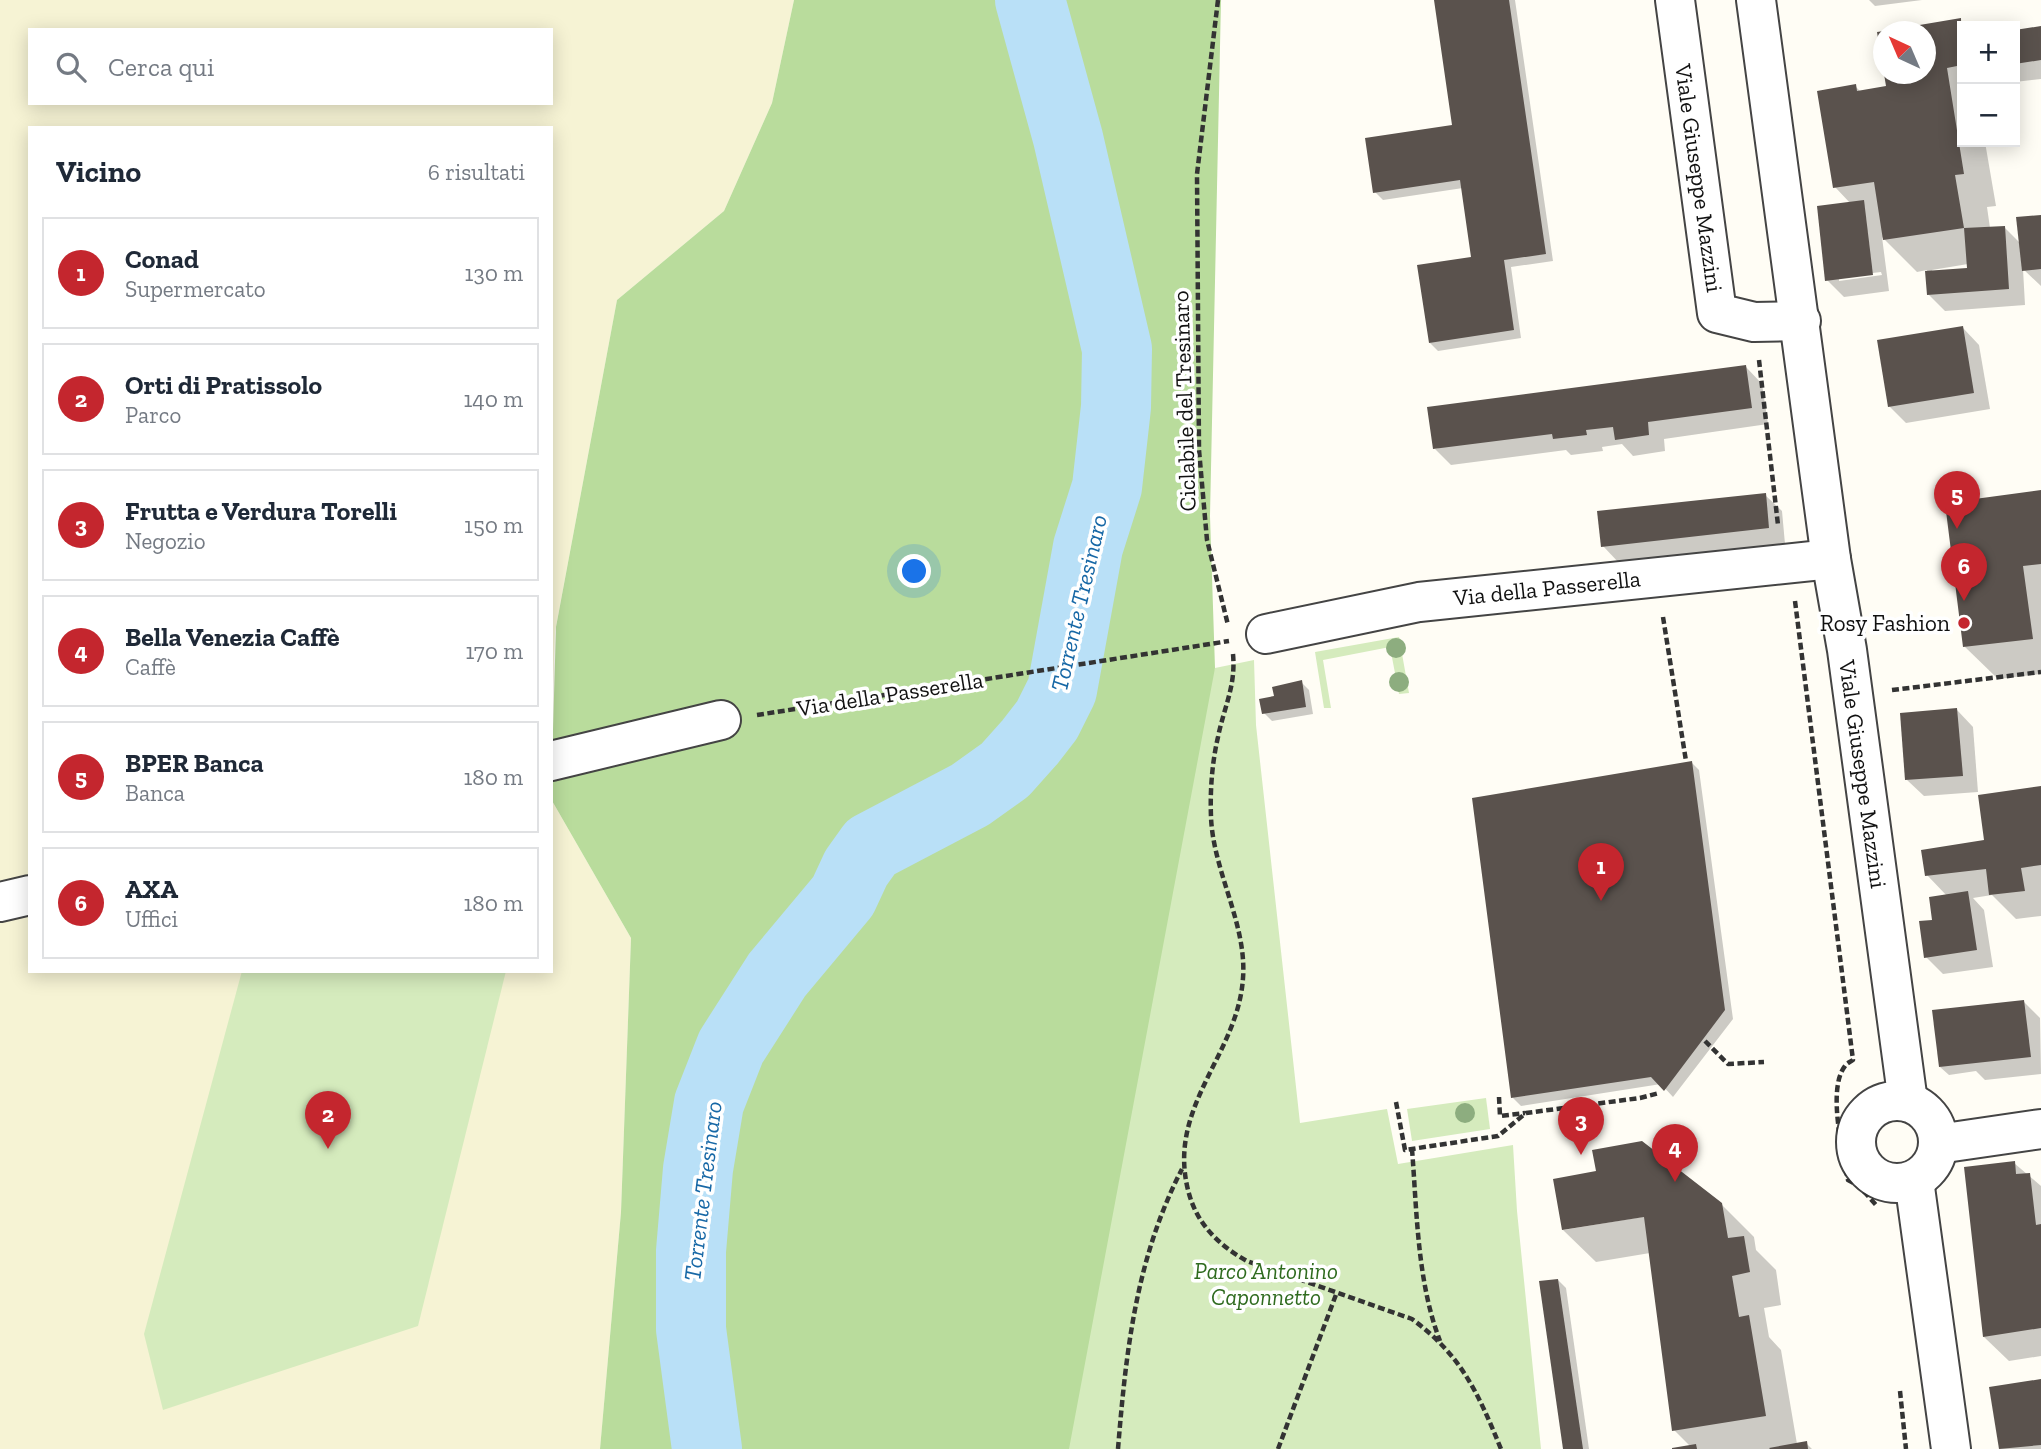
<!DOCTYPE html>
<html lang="it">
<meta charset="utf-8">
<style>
body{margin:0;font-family:"Zilla Slab",serif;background:#f6f6f7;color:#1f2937}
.controls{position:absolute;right:21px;top:21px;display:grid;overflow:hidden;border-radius:0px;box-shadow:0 4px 18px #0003}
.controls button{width:63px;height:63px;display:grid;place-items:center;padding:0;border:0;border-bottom:2px solid #e0e1e3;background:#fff;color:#1f2937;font:35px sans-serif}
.compass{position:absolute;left:1873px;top:21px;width:63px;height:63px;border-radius:50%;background:#fff;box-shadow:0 4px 18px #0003;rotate:316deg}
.you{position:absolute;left:915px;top:572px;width:24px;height:24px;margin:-18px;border:5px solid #fff;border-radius:50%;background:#1a73e8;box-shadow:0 0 0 10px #1a73e833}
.badge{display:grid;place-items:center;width:46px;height:46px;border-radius:50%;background:#c4262e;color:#fff;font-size:23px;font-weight:700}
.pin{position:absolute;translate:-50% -58px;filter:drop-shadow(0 2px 4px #0008)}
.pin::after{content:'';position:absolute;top:37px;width:24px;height:21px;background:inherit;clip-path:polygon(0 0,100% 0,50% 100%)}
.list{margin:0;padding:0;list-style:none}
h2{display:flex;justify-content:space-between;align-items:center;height:91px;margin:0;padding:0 28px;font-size:30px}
h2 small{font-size:23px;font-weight:400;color:#747a83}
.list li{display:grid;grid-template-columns:46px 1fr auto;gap:21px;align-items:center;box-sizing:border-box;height:112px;margin:0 14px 14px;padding:0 14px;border:2px solid #e0e1e3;border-radius:0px}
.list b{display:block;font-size:26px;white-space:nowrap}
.list p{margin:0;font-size:23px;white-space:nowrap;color:#747a83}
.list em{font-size:23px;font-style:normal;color:#747a83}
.icon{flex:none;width:38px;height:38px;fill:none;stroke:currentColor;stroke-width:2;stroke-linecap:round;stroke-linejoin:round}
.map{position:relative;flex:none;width:2041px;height:1449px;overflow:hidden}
.search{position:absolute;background:#fff;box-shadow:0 4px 18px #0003;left:28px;top:28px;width:525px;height:77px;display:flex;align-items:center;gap:18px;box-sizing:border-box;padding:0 24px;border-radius:0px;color:#747a83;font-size:26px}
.panel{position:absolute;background:#fff;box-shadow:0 4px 18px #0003;left:28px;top:126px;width:525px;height:847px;border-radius:0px}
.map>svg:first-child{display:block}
</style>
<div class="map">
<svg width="2041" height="1449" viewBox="0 0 2041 1449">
<rect width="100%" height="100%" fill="#fffdf5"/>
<path fill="#f6f3d4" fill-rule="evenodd" d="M0,0H794L772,103L724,211L617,300L555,632L551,737V128H30V971H551V799L631,938L621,1212L600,1449H0ZM30,30H551V103H30Z"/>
<g fill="#d5ebbd">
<path d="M1399,637L1409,693L1399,694L1390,647L1323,660L1331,708H1324L1315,652Z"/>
<path d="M1254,660L1256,725L1300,1123L1387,1109L1398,1164L1513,1145L1517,1211L1541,1449H1067L1208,685L1215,668Z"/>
<path d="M242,971H506L418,1326L163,1410L144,1334Z"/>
<path d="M1486,1098L1490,1129L1412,1141L1407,1109Z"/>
</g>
<path fill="#b9dc9c" d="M794,0H1221L1210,516L1215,668L1069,1449H600L621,1212L631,938L551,799L556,627L617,300L724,211L772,103Z"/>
<g fill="#0003" fill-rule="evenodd">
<path d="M1435,0H1515L1553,261L1511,267L1521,338L1438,351L1430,343L1473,259L1463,188L1383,200L1375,192L1454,127Z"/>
<path d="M1869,0H1922L1875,6Z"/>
<path d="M1960,20L1966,26H1962V142H1985L1996,206L1987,207L1990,228L2004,227L2021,244L2041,217V286L2023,269L2025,305L1945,311L1928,294L1927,270L1917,272L1882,237L1889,291L1844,297L1827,280L1851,204L1835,187L1855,86L1861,92L1888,88L1885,74H1926V32H1892ZM1968,264V270L1933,272L1932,270ZM1881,272L1882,275L1839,281V277Z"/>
<path d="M2041,28V79L2015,82V32Z"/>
<path d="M1963,328L1979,345L1990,409L1906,423L1889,406Z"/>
<path d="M1746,367L1762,384L1768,424L1664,439L1665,451L1633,456L1622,444L1602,447L1603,451L1571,455L1566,450L1451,465L1435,449Z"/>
<path d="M2041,492V674L1998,679L1965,647Z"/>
<path d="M1765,495L1782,511L1785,544L1619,563L1603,546Z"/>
<path d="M1301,682L1309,690L1313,714L1272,721L1264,713L1276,698Z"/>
<path d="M1957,710L1973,727L1978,792L1924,796L1907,780Z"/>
<path d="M1691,762L1699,770L1733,1019L1673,1097L1661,1084L1521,1106L1513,1098Z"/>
<path d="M2041,788V916L2016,919L1992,895L1973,898L1984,910L1993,967L1943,974L1926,957L1934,921L1947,896L1927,875L1986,842Z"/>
<path d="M2023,1001L2040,1018L2041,1074L1985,1080L1976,1071L1949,1075L1940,1067Z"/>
<path d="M2014,1163L2041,1186V1356L2009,1361L1984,1337Z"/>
<path d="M1721,1204L1754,1237L1756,1250L1776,1270L1781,1305L1764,1308L1769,1337L1781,1350L1797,1444L1806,1443L1812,1449H1674L1690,1446L1674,1430L1650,1253L1596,1262L1563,1230Z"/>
<path d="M1558,1280L1566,1288L1589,1449H1565Z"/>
<path d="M2041,1381V1449H2000L1991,1388Z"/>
</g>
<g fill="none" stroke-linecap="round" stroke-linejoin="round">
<path stroke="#b9e0f7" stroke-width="70" d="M707,1449L691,1329V1251L698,1169L709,1103L731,1047L777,975L843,896L856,868L871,847L970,795L1005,770L1030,742L1047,720L1062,690L1088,547L1107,487L1116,407L1117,349L1068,138L1030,0"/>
</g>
<g fill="#5a524d">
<path d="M1434,0H1509L1546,254L1504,260L1514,330L1429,343L1417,265L1471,257L1460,180L1373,193L1365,138L1452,125Z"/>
<path d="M1961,18L1962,65L1947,68L1964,174L1955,175L1964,228L1883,240L1874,182L1833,188L1817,91L1856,84L1857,91L1886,86L1884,74H1926V32L1890,30Z"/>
<path d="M2041,26V60L2015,64V30Z"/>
<path d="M1884,31V64H1882L1877,32Z"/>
<path d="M1864,200L1873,275L1825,281L1817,206Z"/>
<path d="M2041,215V269L2022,271L2016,217Z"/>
<path d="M2005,226L2009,289L1927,295L1925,271L1967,268L1964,228Z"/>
<path d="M1963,326L1974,393L1888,407L1877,340Z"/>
<path d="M1746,365L1752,408L1648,422L1649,435L1615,440L1613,427L1586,430L1587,435L1553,439L1552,434L1433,449L1427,407Z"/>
<path d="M2041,490V564L2023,566L2033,639L1963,647L1945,503Z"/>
<path d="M1766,493L1769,528L1601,547L1597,511Z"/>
<path d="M1302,680L1306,707L1262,714L1259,699L1274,696L1272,687Z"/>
<path d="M1957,708L1963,776L1905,780L1900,713Z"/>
<path d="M1692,761L1725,1010L1664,1091L1651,1077L1511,1098L1472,798Z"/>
<path d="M2041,786V865L2021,868L2025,891L1989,895L1986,869L1925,876L1921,850L1984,840L1978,795Z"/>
<path d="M1968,891L1977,950L1924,958L1919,921L1932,920L1929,897Z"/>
<path d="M2024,1000L2031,1057L1939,1067L1932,1010Z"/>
<path d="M1642,1141L1722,1203L1728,1238L1744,1236L1750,1272L1732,1276L1739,1317L1749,1315L1766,1416L1672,1431L1644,1217L1562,1230L1553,1179L1596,1171L1592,1150Z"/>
<path d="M2015,1161L2016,1174L2030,1173L2036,1225L2041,1224V1328L1983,1337L1964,1167Z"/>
<path d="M1558,1279L1583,1449H1563L1539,1281Z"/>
<path d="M2041,1379V1445L1999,1449L1989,1387Z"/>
<path d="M1807,1441L1808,1449H1770L1769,1448Z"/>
<path d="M1696,1444L1697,1449H1672V1448Z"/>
</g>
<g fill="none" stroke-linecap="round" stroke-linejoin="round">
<defs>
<g id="minor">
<path d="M1675,0L1717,313L1754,322L1801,321"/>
<path d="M1266,634L1419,602L1831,559"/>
<path d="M551,761L721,720"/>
<path d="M0,902L30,895"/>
</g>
<g id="tertiary">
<path d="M1756,0L1831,559L1847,650L1908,1102"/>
<circle cx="1897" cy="1142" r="41"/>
<path d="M1938,1144L2041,1129"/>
<path d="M1914,1180L1951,1449"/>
</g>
</defs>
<use href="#minor" stroke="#444" stroke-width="42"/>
<use href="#tertiary" stroke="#444" stroke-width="42"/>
<g stroke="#333" stroke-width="4.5" stroke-dasharray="7 3.5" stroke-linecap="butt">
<path d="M1218,0L1197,174L1199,450L1207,540L1228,625"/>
<path d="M1759,360L1778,525"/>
<path d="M1795,601L1853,1060C1850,1062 1847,1063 1845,1066C1827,1089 1843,1153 1848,1180L1859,1186L1877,1206"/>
<path d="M1663,617L1686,761"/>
<path d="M1233,654C1236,686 1224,707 1218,737C1212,763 1210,790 1211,817C1213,871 1247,924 1243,978C1238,1055 1167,1106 1188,1190C1196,1223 1218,1245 1247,1261L1412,1319C1462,1356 1478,1393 1501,1449"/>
<path d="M1892,690L2041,672"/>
<path d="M757,715L1229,641"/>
<path d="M1705,1041L1728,1064L1764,1062"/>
<path d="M1499,1097L1500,1116L1525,1113"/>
<path d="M1396,1102L1405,1150L1498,1136L1526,1113L1640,1098L1659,1093"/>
<path d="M1412,1149C1417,1212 1417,1281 1440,1341"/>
<path d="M1900,1391L1906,1449"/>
<path d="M1118,1449C1126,1351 1136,1258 1182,1169"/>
<path d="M1278,1449L1337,1292"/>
</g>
<use href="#minor" stroke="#fff" stroke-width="38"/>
<use href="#tertiary" stroke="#fff" stroke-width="38"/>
</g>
<g fill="#8dad7f">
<circle cx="1396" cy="648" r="10"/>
<circle cx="1399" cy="682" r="10"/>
<circle cx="1465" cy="1113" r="10"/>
</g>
<circle fill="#c4262e" stroke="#fff" stroke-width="2.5" cx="1964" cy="623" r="7"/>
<g text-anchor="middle" stroke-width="7" stroke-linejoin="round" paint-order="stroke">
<g font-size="23" fill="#111" stroke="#fff">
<text transform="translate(1699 178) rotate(82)" y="8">Viale Giuseppe Mazzini</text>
<text transform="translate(1184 401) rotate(-92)" y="8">Ciclabile del Tresinaro</text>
<text transform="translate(1547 588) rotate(-6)" y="8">Via della Passerella</text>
<text transform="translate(890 694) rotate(-9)" y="8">Via della Passerella</text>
<text transform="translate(1863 774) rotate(82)" y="8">Viale Giuseppe Mazzini</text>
</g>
<g font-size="23" fill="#111" stroke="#fff" text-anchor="end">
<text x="1950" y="631">Rosy Fashion</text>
</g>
<g font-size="23" font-style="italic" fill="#2f6b1f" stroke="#fff">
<text x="1266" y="1279">Parco Antonino<tspan x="1266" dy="26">Caponnetto</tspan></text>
</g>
<g font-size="24" font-style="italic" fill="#1768a6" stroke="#fff">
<text transform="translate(1079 603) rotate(-77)" y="8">Torrente Tresinaro</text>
<text transform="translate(703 1191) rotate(-83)" y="8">Torrente Tresinaro</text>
</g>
</g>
</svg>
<div class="controls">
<button>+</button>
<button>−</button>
</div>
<svg class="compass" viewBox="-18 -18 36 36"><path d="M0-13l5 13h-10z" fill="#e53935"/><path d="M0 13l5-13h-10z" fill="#747a83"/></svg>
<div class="you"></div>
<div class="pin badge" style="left:1601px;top:901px">1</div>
<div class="pin badge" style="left:328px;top:1149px">2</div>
<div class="pin badge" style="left:1581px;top:1155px">3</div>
<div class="pin badge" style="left:1675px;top:1182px">4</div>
<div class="pin badge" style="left:1957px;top:529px">5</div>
<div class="pin badge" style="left:1964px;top:601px">6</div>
<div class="search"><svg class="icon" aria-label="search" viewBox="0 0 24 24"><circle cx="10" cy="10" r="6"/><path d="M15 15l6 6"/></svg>Cerca qui</div>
<section class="panel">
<h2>Vicino<small>6 risultati</small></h2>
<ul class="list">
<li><span class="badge">1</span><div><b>Conad</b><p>Supermercato</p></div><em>130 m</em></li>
<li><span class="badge">2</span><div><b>Orti di Pratissolo</b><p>Parco</p></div><em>140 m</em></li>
<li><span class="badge">3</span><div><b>Frutta e Verdura Torelli</b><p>Negozio</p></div><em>150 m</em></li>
<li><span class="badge">4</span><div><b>Bella Venezia Caffè</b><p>Caffè</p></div><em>170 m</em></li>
<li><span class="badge">5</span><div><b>BPER Banca</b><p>Banca</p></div><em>180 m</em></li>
<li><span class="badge">6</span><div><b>AXA</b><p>Uffici</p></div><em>180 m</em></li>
</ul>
</section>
</div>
